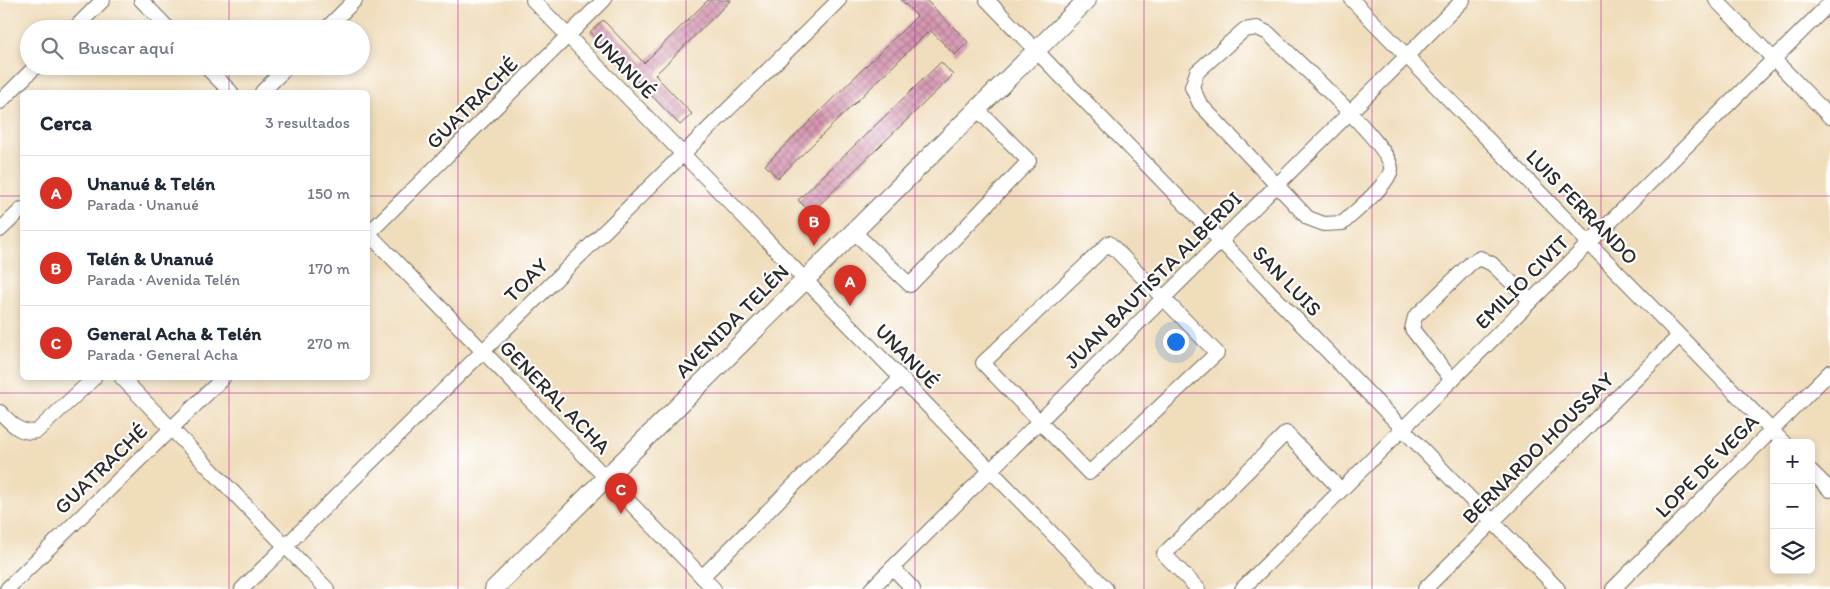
<!DOCTYPE html>
<html lang="es">
<meta charset="utf-8">
<style>
body{margin:0;font-family:Itim,sans-serif;background:#f6f6f7;color:#1f2937}
.controls{position:absolute;right:15px;bottom:15px;display:grid;overflow:hidden;border-radius:8px;box-shadow:0 2px 8px #0003}
.controls button{width:45px;height:45px;display:grid;place-items:center;padding:0;border:0;border-bottom:1px solid #e0e1e3;background:#fff;color:#1f2937;font:25px sans-serif}
.you{position:absolute;left:1175px;top:341px;width:18px;height:18px;margin:-12px;border:4px solid #fff;border-radius:50%;background:#1a73e8;box-shadow:0 0 0 8px #1a73e833}
.badge{display:grid;place-items:center;width:32px;height:32px;border-radius:50%;background:#d93025;color:#fff;font-size:16px;font-weight:700}
.pin{position:absolute;translate:-50% -41px;filter:drop-shadow(0 1px 2px #0008)}
.pin::after{content:'';position:absolute;top:26px;width:18px;height:15px;background:inherit;clip-path:polygon(0 0,100% 0,50% 100%)}
.list{margin:0;padding:0;list-style:none}
h2{display:flex;justify-content:space-between;align-items:center;height:65px;margin:0;padding:0 20px;font-size:21px}
h2 small{font-size:16px;font-weight:400;color:#747a83}
.list li{display:grid;grid-template-columns:32px 1fr auto;gap:15px;align-items:center;box-sizing:border-box;height:75px;padding:0 20px;border-top:1px solid #e0e1e3}
.list b{display:block;font-size:19px;white-space:nowrap}
.list p{margin:0;font-size:16px;white-space:nowrap;color:#747a83}
.list em{font-size:16px;font-style:normal;color:#747a83}
.icon{flex:none;width:28px;height:28px;fill:none;stroke:currentColor;stroke-width:2;stroke-linecap:round;stroke-linejoin:round}
.map{position:relative;flex:none;width:1830px;height:589px;overflow:hidden}
.search{position:absolute;background:#fff;box-shadow:0 2px 8px #0003;left:20px;top:20px;width:350px;height:55px;display:flex;align-items:center;gap:12px;box-sizing:border-box;padding:0 18px;border-radius:28px;color:#747a83;font-size:19px}
.panel{position:absolute;background:#fff;box-shadow:0 2px 8px #0003;left:20px;top:90px;width:350px;height:290px;border-radius:8px}
.map>svg:first-child{display:block}
</style>
<div class="map">
<svg width="1830" height="589" viewBox="0 0 1830 589">
<defs>
<pattern id="building-cross-hatch" width="8" height="8" patternUnits="userSpaceOnUse" patternTransform="scale(1.25)"><rect width="8" height="8" fill="#d697b1"/><path d="M0 0l8 8M0 8l8-8" fill="none" stroke="#ae7b90"/></pattern>
</defs>
<rect width="100%" height="100%" fill="#fff"/>
<filter id="ink" filterUnits="userSpaceOnUse"><feTurbulence type="fractalNoise" baseFrequency=".02" numOctaves="2"/><feDisplacementMap in="SourceGraphic" scale="10" xChannelSelector="R" yChannelSelector="G"/><feConvolveMatrix kernelMatrix="1 2 1 2 8 2 1 2 1" color-interpolation-filters="sRGB"/></filter>
<filter id="wash" filterUnits="userSpaceOnUse"><feTurbulence type="fractalNoise" baseFrequency=".0096" numOctaves="4" result="noise"/><feDisplacementMap in="SourceGraphic" scale="20" xChannelSelector="R" yChannelSelector="G"/><feGaussianBlur stdDeviation="1.12" result="paint"/><feColorMatrix in="noise" values="0 0 0 0 0 0 0 0 0 0 0 0 0 0 0 0 0 1.4 0 .05"/><feComposite in="paint" operator="in"/></filter>
<g filter="url(#wash)">
<rect width="100%" height="100%" fill="#f0ddbb"/>
<g id="blocks">
<g fill="url(#building-cross-hatch)">
<path d="M708,0H731L655,75L692,114L680,125L590,32L603,20L644,63Z"/>
<path d="M901,0H926L968,42L955,55L930,30L778,178L765,165L917,16Z"/>
<path d="M941,62L953,75L811,213L798,200Z"/>
</g>
</g>
</g>
<g filter="url(#ink)">
<use href="#blocks" fill-opacity="0" stroke="#70695d" stroke-width="1"/>
<g fill="none" stroke-linecap="round" stroke-linejoin="round">
<defs>
<g id="minor">
<path d="M141,0L169,29"/>
<path d="M533,0L1106,589"/>
<path d="M987,0L1558,589"/>
<path d="M1352,0L1784,443"/>
<path d="M1716,0L1830,117"/>
<path d="M1257,28L1268,33C1287,52 1393,147 1391,169C1389,185 1355,211 1343,223L1324,224L1308,218L1200,104L1192,87L1197,72L1244,30Z"/>
<path d="M74,29L103,0"/>
<path d="M326,29L355,0"/>
<path d="M205,66L231,92"/>
<path d="M262,92L288,66"/>
<path d="M0,102L36,66"/>
<path d="M0,230L22,209"/>
<path d="M854,232L910,285L1029,161L977,109"/>
<path d="M368,233L714,589"/>
<path d="M368,234L604,0"/>
<path d="M1109,243L1217,353L1089,473L983,363Z"/>
<path d="M122,378L327,589"/>
<path d="M1452,380L1412,329L1415,317L1471,263L1480,258L1492,264L1531,301"/>
<path d="M0,412C11,423 20,435 37,431L94,378"/>
<path d="M1811,471L1830,490"/>
<path d="M893,568L913,589"/>
<path d="M702,577L901,378"/>
<path d="M7,589L223,378"/>
<path d="M242,589L839,0"/>
<path d="M871,589L1463,0"/>
<path d="M1198,589L1164,554L1286,433L1341,490"/>
<path d="M1242,589L1830,3"/>
<path d="M1425,589L1679,336"/>
<path d="M1613,589L1830,372"/>
</g>
<path id="major" d="M494,589L1087,0"/>
</defs>
<use href="#minor" stroke="#70695d" stroke-width="16"/>
<use href="#major" stroke="#70695d" stroke-width="20"/>
<use href="#minor" stroke="#fff" stroke-width="14"/>
<use href="#major" stroke="#fff" stroke-width="18"/>
</g>
</g>
<path fill="none" stroke="#b5179e" stroke-width="1" stroke-opacity="0.55" d="M229,0V29M458,0V589M686,0V589M915,0V589M1144,0V589M1372,0V589M1601,0V589M229,66V92M0,196H22M368,196H1830M229,378V589M0,393H1830"/>
<g text-anchor="middle" stroke-width="4.5" stroke-linejoin="round" paint-order="stroke">
<g font-size="21" fill="#2b2b2b" stroke="#fff">
<text transform="translate(624 66) rotate(46)" y="7">UNANUÉ</text>
<text transform="translate(472 103) rotate(-45)" y="7">GUATRACHÉ</text>
<text transform="translate(1582 207) rotate(46)" y="7">LUIS FERRANDO</text>
<text transform="translate(526 280) rotate(-45)" y="7">TOAY</text>
<text transform="translate(1153 280) rotate(-45)" y="7">JUAN BAUTISTA ALBERDI</text>
<text transform="translate(1287 281) rotate(46)" y="7">SAN LUIS</text>
<text transform="translate(1522 282) rotate(-45)" y="7">EMILIO CIVIT</text>
<text transform="translate(732 321) rotate(-45)" y="7">AVENIDA TELÉN</text>
<text transform="translate(907 356) rotate(46)" y="7">UNANUÉ</text>
<text transform="translate(555 397) rotate(46)" y="7">GENERAL ACHA</text>
<text transform="translate(1538 448) rotate(-45)" y="7">BERNARDO HOUSSAY</text>
<text transform="translate(1707 466) rotate(-45)" y="7">LOPE DE VEGA</text>
<text transform="translate(101 469) rotate(-44)" y="7">GUATRACHÉ</text>
</g>
</g>
</svg>
<div class="controls">
<button>+</button>
<button>−</button>
<button><svg class="icon" aria-label="layers" viewBox="0 0 24 24"><path d="M12 4l9 5-9 5-9-5zM3 14l9 5 9-5"/></svg></button>
</div>
<div class="you"></div>
<div class="pin badge" style="left:850px;top:306px">A</div>
<div class="pin badge" style="left:814px;top:246px">B</div>
<div class="pin badge" style="left:621px;top:514px">C</div>
<div class="search"><svg class="icon" aria-label="search" viewBox="0 0 24 24"><circle cx="10" cy="10" r="6"/><path d="M15 15l6 6"/></svg>Buscar aquí</div>
<section class="panel">
<h2>Cerca<small>3 resultados</small></h2>
<ul class="list">
<li><span class="badge">A</span><div><b>Unanué &amp; Telén</b><p>Parada · Unanué</p></div><em>150 m</em></li>
<li><span class="badge">B</span><div><b>Telén &amp; Unanué</b><p>Parada · Avenida Telén</p></div><em>170 m</em></li>
<li><span class="badge">C</span><div><b>General Acha &amp; Telén</b><p>Parada · General Acha</p></div><em>270 m</em></li>
</ul>
</section>
</div>
